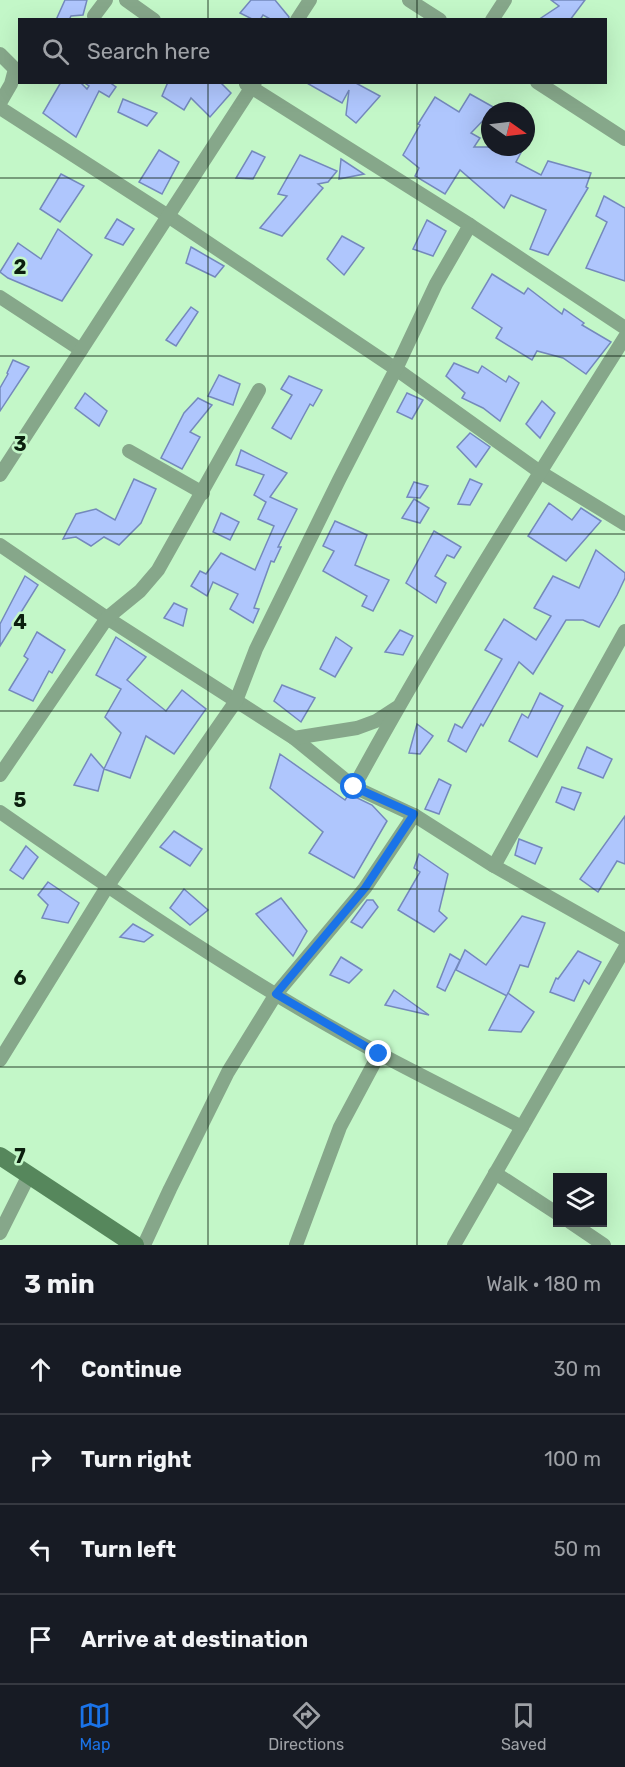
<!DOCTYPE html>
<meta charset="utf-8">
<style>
body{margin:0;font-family:Rubik,sans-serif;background:#242831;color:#f1f3f6}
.controls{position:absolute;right:18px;bottom:18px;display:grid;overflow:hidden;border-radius:0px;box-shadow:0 6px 24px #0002}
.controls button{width:54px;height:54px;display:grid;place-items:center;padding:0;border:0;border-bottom:2px solid #363941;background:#171b24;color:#f1f3f6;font:30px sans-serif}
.compass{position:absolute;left:481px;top:102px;width:54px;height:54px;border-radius:50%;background:#171b24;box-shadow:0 6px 24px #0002;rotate:104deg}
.stop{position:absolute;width:18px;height:18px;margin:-14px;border:4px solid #1a73e8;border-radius:50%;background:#fff}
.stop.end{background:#1a73e8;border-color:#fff;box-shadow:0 2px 6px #0008}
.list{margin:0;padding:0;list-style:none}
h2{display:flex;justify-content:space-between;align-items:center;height:78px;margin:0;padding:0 24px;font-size:26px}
h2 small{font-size:20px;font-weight:400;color:#9ea1a6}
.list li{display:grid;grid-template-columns:39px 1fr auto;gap:18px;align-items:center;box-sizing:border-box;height:90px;padding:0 24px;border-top:2px solid #363941}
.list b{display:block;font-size:22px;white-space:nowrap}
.list em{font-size:20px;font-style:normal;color:#9ea1a6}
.icon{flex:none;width:33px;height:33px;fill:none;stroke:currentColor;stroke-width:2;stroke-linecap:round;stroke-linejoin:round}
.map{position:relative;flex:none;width:625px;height:1245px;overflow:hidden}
.search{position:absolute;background:#171b24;box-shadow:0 6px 24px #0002;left:18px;right:18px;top:18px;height:66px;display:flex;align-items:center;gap:15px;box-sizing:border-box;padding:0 21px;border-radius:0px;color:#9ea1a6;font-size:22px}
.sheet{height:438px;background:#171b24}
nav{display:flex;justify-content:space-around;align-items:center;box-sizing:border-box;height:84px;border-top:2px solid #363941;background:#171b24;font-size:16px;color:#9ea1a6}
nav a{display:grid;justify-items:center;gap:3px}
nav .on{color:#1a73e8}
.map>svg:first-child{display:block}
</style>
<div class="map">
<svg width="625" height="1245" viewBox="0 0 625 1245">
<rect width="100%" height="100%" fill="#c3f7c8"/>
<g fill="#afc6fd" stroke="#7489bc" stroke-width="1.5">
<path d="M65,0H87L83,15L71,16L69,20H56Z"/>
<path d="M251,0H275L289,17L288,20H272L263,15L260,20H254L240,13Z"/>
<path d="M551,0H585L570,20H538L559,6Z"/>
<path d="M61,82H80L87,89L89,86L83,82H109L116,87L109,97L99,91L76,137L43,113Z"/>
<path d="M168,82H220L231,93L210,117L191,98L184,110L162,96Z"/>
<path d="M305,82H354L380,96L356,123L346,115L349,90L342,103Z"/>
<path d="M470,94L495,108L471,133L480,138L474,147H524L516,162L541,175L548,161L591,173L586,187L588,188L548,255L530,249L546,210L511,195L504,208L460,170L445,194L415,176L419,168L403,155L420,125L418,124L435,97L459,112Z"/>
<path d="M123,99L157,113L147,126L118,112Z"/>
<path d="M159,150L179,162L162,194L139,182Z"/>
<path d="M252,151L265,157L253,179L236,178Z"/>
<path d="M300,155L337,171L328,182L318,184L323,188L282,236L260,228L287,196L278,194Z"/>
<path d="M341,159L364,174L339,179Z"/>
<path d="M61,174L84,186L60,222L40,209Z"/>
<path d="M604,196L625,208V281L586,268L607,222L596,216Z"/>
<path d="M117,219L134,229L123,245L105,238Z"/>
<path d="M427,220L446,231L433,256L413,249Z"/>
<path d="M58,229L92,255L62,301L8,278L0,272L18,243L41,259Z"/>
<path d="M342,236L364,248L344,275L327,259Z"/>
<path d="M191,247L224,266L215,277L186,263Z"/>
<path d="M492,274L524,294L528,288L562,314L564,309L584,323L582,325L611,342L586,374L563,358L537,351L532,360L496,338L502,328L472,308Z"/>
<path d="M191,307L198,312L176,346L166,340Z"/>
<path d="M13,360L29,367L0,411V388L8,374L7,373Z"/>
<path d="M454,363L478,373L482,366L506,382L509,376L519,383L500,421L483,408L462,398L465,393L446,376Z"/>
<path d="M219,375L240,384L233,405L208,396Z"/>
<path d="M289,376L322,390L313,406L310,404L291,439L272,428L292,395L281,389Z"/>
<path d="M85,393L107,411L99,426L75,408Z"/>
<path d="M407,393L423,400L412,419L397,412Z"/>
<path d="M198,398L212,405L190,432L200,437L182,469L161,458L184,413Z"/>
<path d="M542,401L555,413L540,438L526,424Z"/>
<path d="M470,433L490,447L476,467L457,447Z"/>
<path d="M241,450L287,473L270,497L297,509L278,547H281L274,562L271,561L254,608L259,609L253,623L230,609L238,594L213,582L207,596L191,586L200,571L206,574L221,553L255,570L274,526L258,519L266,502L254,495L264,475L236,465Z"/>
<path d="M134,479L156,489L141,523L119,545L104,537L91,546L76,537L63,539L76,514L96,509L115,520Z"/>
<path d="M470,479L482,484L470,505L458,504Z"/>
<path d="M414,482L428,486L420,498L407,497Z"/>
<path d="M414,499L429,508L420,523L402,518Z"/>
<path d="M549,503L572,520L581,508L601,521L566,561L528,536Z"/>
<path d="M221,513L239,522L230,540L213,532Z"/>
<path d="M335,521L367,535L355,565L389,580L373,611L362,606L367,596L323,571L334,551L323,546Z"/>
<path d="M434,531L461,547L454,558L447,555L435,576L446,583L436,603L406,583Z"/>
<path d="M596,550L625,573V578L617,595L599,627L583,620H566L533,674L519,662L483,726L481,724L466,752L448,741L455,724L462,728L502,659L485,650L504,619L536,640L551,616L534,608L553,576L579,588Z"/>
<path d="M25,576L38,585L0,646V624Z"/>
<path d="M174,603L187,609L183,626L164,618Z"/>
<path d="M400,630L413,636L403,655L385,652Z"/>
<path d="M37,632L65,650L52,673L49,671L33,701L9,690L28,659L24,656Z"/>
<path d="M116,637L146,657L127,680L166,711L182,690L206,709L174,754L146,736L130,778L104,769L121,733L105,717L121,689L96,675Z"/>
<path d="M336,637L352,648L335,677L320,669Z"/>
<path d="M282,685L315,698L301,722L274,701Z"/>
<path d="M540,693L563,706L537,757L509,741L522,714L528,718Z"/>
<path d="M417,724L433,736L420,754L409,753Z"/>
<path d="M587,747L612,759L603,778L578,768Z"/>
<path d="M91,754L104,769L98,791L74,785Z"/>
<path d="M280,754L345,800L349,794L372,805L387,821L354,878L309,853L323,832L270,788Z"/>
<path d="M439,779L451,785L439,814L425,809Z"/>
<path d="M562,787L581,793L574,810L556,802Z"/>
<path d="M625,816V864L617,861L598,892L580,879Z"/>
<path d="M174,831L202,849L190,866L160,847Z"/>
<path d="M519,839L542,848L535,864L515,855Z"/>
<path d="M26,846L38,857L23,879L10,870Z"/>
<path d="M419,854L448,874L439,911L447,918L434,932L398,910L420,872L414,868Z"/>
<path d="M48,882L79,903L68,923L42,918L48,905L38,895Z"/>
<path d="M184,889L208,910L190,925L170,908Z"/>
<path d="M281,898L307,931L293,956L256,914Z"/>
<path d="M367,900H373L378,907L362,928L351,922Z"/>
<path d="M522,916L545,923L528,967L520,965L507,996L456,970L465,950L486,965Z"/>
<path d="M133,924L153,935L144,942L120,937Z"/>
<path d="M578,951L601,962L589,984L584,980L574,1001L550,992L556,978L558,979Z"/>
<path d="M450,954L460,960L445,991L437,987Z"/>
<path d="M341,957L362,970L349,983L330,975Z"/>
<path d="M394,990L429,1015L385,1005Z"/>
<path d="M508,993L534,1012L521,1032L489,1030Z"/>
</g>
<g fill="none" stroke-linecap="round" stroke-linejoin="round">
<g stroke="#86a78a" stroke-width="14">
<path d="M126,0L154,20"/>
<path d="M409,0L440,20"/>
<path d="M94,16L106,0"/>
<path d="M297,20L310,0"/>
<path d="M492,20L505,0"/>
<path d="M0,54L15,69L11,84L0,103"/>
<path d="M537,82L625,139"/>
<path d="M246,84L470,225L625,328"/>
<path d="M0,108L168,216L396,369L540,472L625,524"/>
<path d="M0,297L81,350"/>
<path d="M129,451L203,493"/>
<path d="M0,475L255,82"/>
<path d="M0,545L107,618L294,738L354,787L414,815L494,866L625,940"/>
<path d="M294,738L357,728L376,721L396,708"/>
<path d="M0,775L107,618L140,591L158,570L259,390"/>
<path d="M354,787C438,633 532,485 625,337"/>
<path d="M0,812C122,897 249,984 380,1054C427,1079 474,1102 522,1127"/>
<path d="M494,866L625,631"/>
<path d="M0,1060L107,887L236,701L256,649L339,480L396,369L436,284L470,225"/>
<path d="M495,1173L558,1214"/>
<path d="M570,1222L604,1245"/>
<path d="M0,1233L29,1175"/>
<path d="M144,1245L170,1189L228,1072L276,994L365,888L414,815"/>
<path d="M296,1245L340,1127L379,1054"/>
<path d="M454,1245L625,948"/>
</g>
<path stroke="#56875c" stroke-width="18" d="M0,1156L135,1245"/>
</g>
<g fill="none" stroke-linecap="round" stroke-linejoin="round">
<path stroke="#1a73e8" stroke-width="8" d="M354,787L414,814L365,888L276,994L379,1054"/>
</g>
<path fill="none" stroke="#0b1f0e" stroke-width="1.5" stroke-opacity="0.55" d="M208,0V20M417,0V20M208,82V1245M417,82V1245M0,178H625M0,356H625M0,534H625M0,711H625M0,889H625M0,1067H625"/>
<g font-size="20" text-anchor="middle" font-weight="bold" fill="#0b1f0e" stroke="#c3f7c8" stroke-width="5" stroke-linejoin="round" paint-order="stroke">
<text x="20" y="274">2</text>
<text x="20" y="451">3</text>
<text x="20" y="629">4</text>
<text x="20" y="807">5</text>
<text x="20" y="985">6</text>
<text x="20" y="1163">7</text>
</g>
</svg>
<div class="controls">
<button><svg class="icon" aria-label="layers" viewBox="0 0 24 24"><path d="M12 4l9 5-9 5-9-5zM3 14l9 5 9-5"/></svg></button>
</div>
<svg class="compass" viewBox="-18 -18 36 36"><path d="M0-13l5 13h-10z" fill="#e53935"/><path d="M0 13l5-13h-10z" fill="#9ea1a6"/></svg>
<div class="stop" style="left:354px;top:787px"></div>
<div class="stop end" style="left:379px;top:1054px"></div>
<div class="search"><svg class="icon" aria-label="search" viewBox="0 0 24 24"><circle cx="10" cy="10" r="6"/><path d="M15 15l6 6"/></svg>Search here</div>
</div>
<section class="sheet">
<h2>3 min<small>Walk · 180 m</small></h2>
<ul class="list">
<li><svg class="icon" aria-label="ahead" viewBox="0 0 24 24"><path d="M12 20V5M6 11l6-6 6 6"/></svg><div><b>Continue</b></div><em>30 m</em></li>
<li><svg class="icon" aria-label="right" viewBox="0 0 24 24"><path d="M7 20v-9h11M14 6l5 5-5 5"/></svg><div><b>Turn right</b></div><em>100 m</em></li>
<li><svg class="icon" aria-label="left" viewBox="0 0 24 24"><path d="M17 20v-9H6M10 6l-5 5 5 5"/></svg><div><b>Turn left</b></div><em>50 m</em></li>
<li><svg class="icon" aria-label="arrive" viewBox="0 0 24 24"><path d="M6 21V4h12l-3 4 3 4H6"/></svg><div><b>Arrive at destination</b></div></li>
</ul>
</section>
<nav>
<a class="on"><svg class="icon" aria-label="map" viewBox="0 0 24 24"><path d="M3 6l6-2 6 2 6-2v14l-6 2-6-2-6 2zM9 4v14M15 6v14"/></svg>Map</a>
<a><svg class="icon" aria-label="directions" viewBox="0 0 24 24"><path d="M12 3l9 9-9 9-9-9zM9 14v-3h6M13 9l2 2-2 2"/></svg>Directions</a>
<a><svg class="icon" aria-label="saved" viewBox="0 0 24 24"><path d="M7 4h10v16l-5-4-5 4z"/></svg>Saved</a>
</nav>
